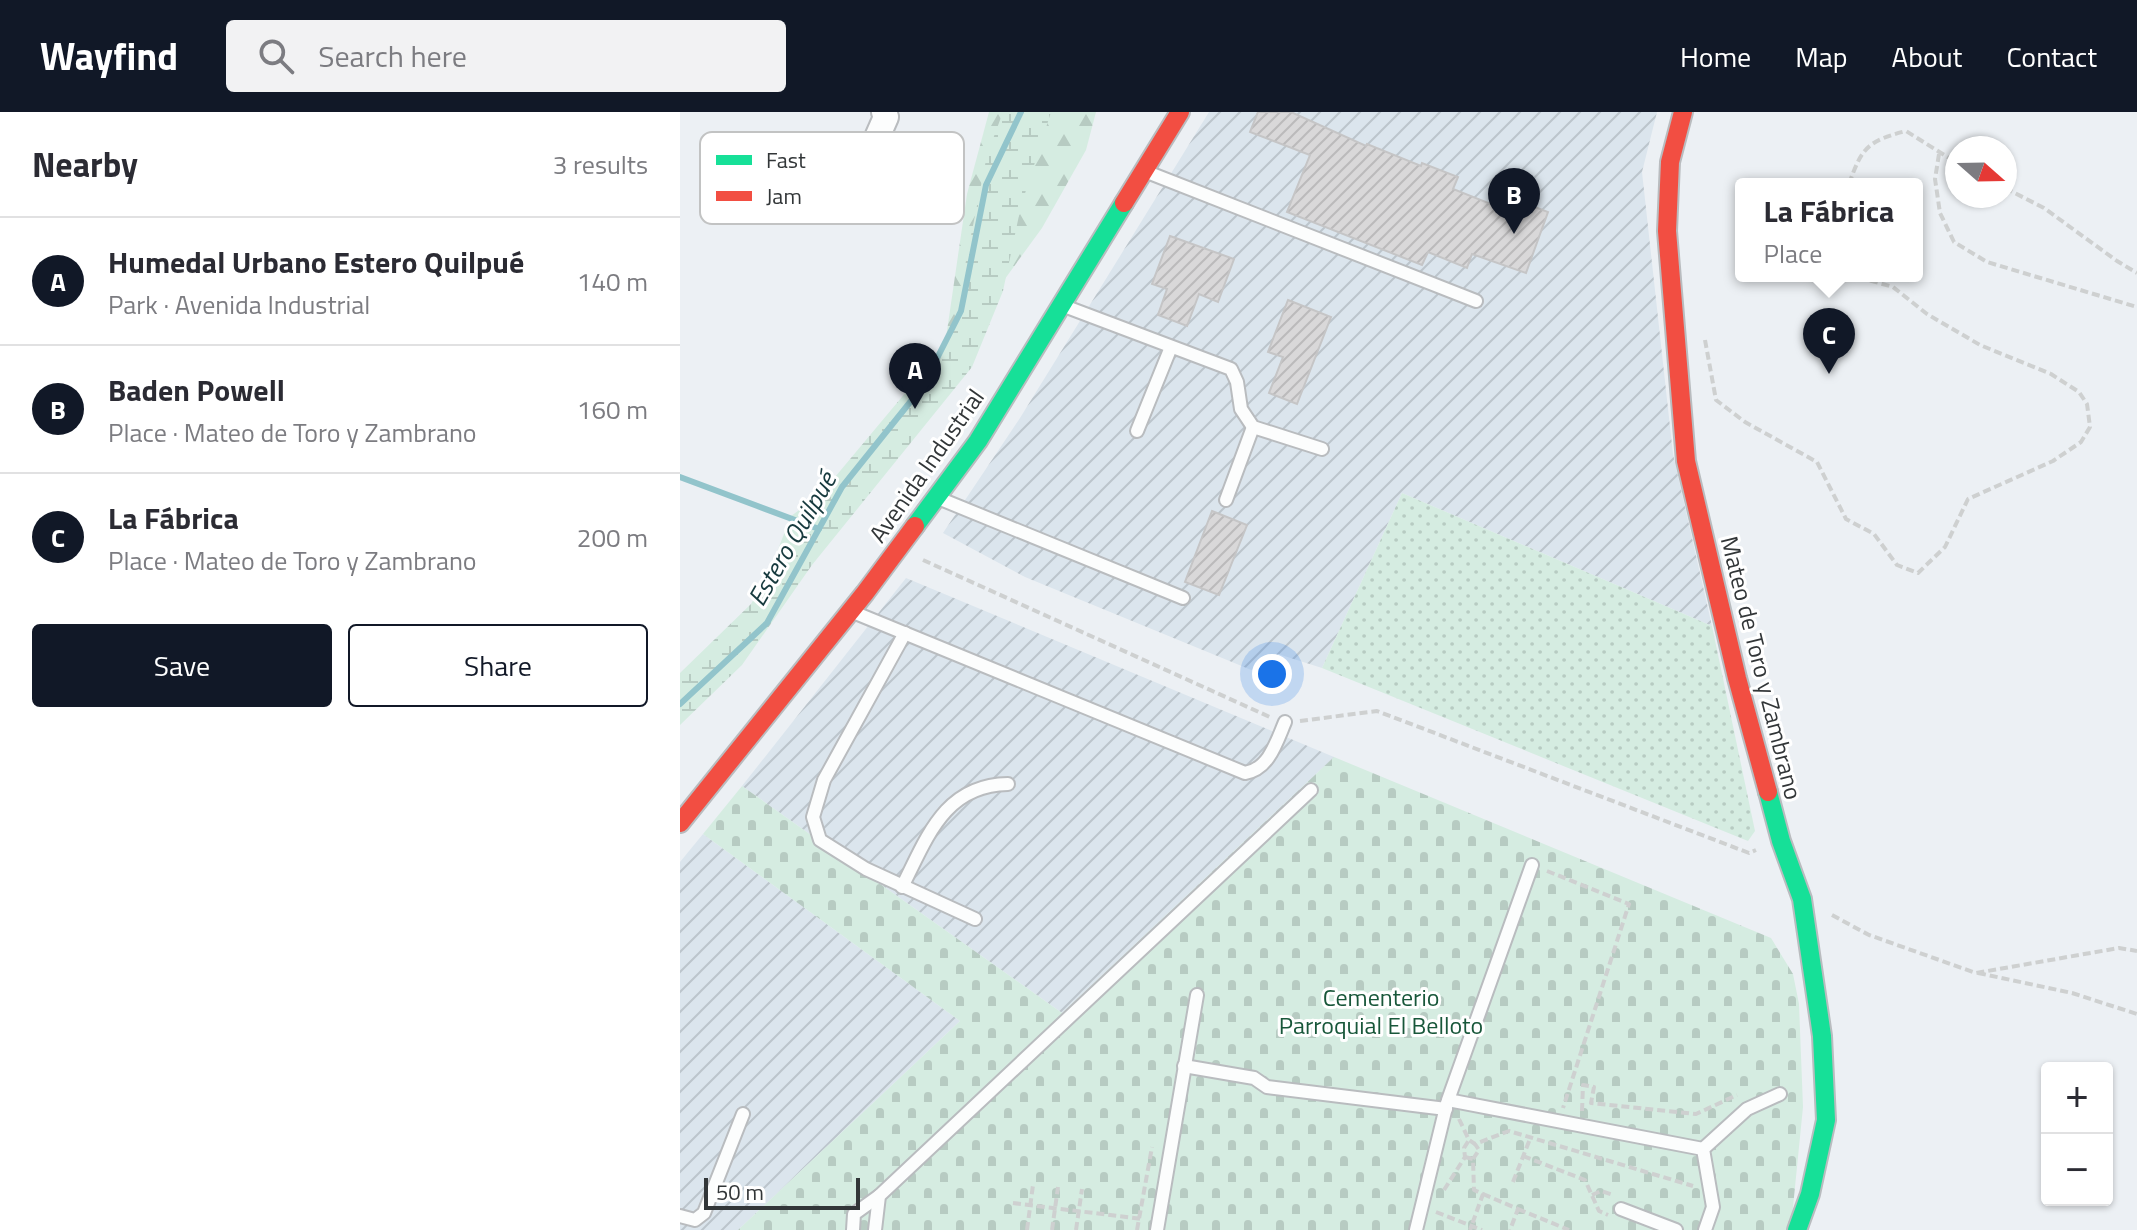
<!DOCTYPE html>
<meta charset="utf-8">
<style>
body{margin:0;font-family:"Titillium Web",sans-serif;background:#f2f2f3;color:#2b2b33}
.controls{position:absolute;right:24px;bottom:24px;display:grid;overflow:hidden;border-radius:8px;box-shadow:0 2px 6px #0004}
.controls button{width:72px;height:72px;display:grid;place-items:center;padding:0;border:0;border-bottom:2px solid #e1e1e2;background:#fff;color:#2b2b33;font:40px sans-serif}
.compass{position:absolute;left:1265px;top:24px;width:72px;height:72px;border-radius:50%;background:#fff;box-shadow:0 2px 6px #0004;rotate:110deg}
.scale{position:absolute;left:24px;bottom:20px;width:156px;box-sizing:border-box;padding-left:8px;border:4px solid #323638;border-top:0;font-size:22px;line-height:28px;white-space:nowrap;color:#323638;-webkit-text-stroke:6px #fff;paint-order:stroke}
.you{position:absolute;left:592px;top:562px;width:28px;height:28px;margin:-20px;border:6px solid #fff;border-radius:50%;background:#1a73e8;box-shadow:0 0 0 12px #1a73e833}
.badge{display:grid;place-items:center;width:52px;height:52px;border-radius:50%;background:#111827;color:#fff;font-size:26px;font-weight:700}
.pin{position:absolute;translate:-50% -66px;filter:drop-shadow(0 2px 4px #0008)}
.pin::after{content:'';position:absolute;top:42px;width:28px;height:24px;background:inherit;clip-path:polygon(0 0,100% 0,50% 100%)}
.popup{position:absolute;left:1055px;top:66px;width:188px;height:104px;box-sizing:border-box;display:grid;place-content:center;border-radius:8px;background:#fff;filter:drop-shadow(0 2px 6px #0005);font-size:26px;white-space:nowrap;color:#7c7c81}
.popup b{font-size:30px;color:#2b2b33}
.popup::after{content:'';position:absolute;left:50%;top:100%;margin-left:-16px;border:16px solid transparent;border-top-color:#fff}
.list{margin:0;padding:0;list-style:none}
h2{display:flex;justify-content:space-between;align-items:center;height:104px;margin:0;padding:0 32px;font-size:34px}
h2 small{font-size:26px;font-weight:400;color:#7c7c81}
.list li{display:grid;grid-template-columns:52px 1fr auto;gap:24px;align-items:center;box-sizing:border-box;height:128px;padding:0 32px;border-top:2px solid #e1e1e2}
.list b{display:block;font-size:30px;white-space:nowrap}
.list p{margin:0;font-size:26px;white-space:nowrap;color:#7c7c81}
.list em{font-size:26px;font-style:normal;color:#7c7c81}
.actions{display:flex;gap:16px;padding:24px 32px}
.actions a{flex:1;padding:18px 0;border:2px solid #111827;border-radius:8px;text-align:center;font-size:28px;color:#111827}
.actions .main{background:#111827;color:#fff}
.icon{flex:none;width:44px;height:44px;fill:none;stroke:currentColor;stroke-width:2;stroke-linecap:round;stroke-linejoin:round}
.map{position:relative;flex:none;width:1457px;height:1118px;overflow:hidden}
header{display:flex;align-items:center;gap:48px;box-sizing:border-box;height:112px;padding:0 40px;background:#111827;color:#fff}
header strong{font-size:38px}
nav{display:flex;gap:44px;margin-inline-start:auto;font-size:28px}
.search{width:560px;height:72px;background:#f2f2f3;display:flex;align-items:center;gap:20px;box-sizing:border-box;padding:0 28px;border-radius:8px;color:#7c7c81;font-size:30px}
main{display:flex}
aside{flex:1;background:#fff}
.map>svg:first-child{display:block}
</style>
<header>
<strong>Wayfind</strong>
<div class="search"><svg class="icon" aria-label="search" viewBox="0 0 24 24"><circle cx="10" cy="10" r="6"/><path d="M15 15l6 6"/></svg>Search here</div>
<nav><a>Home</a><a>Map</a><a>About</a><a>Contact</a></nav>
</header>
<main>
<aside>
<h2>Nearby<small>3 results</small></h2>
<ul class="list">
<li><span class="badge">A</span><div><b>Humedal Urbano Estero Quilpué</b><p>Park · Avenida Industrial</p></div><em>140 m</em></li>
<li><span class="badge">B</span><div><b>Baden Powell</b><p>Place · Mateo de Toro y Zambrano</p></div><em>160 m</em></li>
<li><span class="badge">C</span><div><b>La Fábrica</b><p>Place · Mateo de Toro y Zambrano</p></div><em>200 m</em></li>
</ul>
<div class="actions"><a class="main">Save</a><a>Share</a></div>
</aside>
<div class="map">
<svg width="1457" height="1118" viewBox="0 0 1457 1118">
<defs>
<pattern id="industrial-furrows" width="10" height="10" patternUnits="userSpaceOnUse" patternTransform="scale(2)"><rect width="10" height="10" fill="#dbe5ed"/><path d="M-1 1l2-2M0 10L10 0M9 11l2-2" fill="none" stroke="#bcc5cc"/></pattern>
<pattern id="grass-dots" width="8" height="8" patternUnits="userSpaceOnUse" patternTransform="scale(2)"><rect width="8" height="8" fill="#d5ece1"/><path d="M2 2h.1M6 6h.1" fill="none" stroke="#b7cbc2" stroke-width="1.8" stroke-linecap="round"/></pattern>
<pattern id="forest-firs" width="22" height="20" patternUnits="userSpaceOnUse" patternTransform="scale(2)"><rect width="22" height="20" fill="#d5ece1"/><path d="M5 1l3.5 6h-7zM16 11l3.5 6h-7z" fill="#b7cbc2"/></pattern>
<pattern id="wetland-marsh" width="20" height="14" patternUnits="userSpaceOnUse" patternTransform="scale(2)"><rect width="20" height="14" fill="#d5ece1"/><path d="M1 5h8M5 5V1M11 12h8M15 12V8" fill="none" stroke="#b7cbc2"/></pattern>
<pattern id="cemetery-stones" width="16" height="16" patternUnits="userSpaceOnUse" patternTransform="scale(2)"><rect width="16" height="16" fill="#d5ece1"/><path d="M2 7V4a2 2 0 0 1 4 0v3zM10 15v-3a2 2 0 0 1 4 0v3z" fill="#b7cbc2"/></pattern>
<pattern id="building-hatch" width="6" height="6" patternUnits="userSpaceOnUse" patternTransform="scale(2)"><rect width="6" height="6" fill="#d9d8d9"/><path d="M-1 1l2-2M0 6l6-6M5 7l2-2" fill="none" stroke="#bbbabb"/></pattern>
</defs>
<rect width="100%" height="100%" fill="#ecf0f4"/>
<g fill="url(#industrial-furrows)">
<path d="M529,0H977L962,60L993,342L1032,514L722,381L642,556L598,542L586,564L345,465L263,421L340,306Z"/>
<path d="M226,466L654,645L382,901L62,674Z"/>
<path d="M23,722L280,909L58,1118H0V750Z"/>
</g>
<path fill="url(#grass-dots)" d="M722,381L1032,514L1075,719L1068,729L642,556Z"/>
<path fill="url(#forest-firs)" d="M309,0H416L406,38L362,116L262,253L287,82Z"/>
<path fill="url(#wetland-marsh)" d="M323,0H371L341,94L323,179L292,255L132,453L62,553L0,613V561L71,492L88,463L111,404L140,383L267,231L285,177L284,159L307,43Z"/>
<path fill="url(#cemetery-stones)" d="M654,645L1091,826L1113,862L1119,892L1123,995L1112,1105L1108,1118H58L280,909L23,722L62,674L382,901Z"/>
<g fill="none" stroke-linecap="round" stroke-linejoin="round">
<g stroke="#92c4cb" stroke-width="6">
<path d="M0,365L139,417"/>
<path d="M0,592L87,511L162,375L243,274L281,199L306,73L341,0"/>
</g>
</g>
<g fill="url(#building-hatch)" stroke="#c5c5c6" stroke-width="2">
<path d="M578,0H611L686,34L687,32L741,54L742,51L778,65L773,77L818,95L823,83L868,100L846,161L792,142L787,156L748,140L742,153L607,100L630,43L570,20Z"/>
<path d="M105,24L133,53L107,78L80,48Z"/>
<path d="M490,124L554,147L538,190L519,182L507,214L478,203L487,177L472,172Z"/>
<path d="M608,188L651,205L617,292L589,281L603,245L588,240Z"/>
<path d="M532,399L567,413L539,483L505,470Z"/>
</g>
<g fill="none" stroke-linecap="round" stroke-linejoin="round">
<defs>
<g id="lane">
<path d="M467,60L796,189"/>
<path d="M384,194L551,257L557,270L561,297L573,315L642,337"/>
<path d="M457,319L491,235"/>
<path d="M258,386L503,486"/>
<path d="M546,388L573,315"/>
<path d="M173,500L565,661C589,657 596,631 605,610"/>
<path d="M225,521L144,668L133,705L140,728L186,757L295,807"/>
<path d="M852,753L768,988L1023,1037"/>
<path d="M222,775C247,726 264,673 328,672"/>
<path d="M504,954L574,966L587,975L766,997"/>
<path d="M941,1097L996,1118"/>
<path d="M0,1104L15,1108L24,1101L63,1002"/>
<path d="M173,1118L174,1102L199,1084"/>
<path d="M195,1118L199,1084L631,678"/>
<path d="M477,1118L517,883"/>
<path d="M736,1118L767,991"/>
<path d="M1025,1118L1033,1095L1023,1037L1067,997L1100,982"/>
</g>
<path id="street" d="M195,30L206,5L204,0"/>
<g id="fast">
<path d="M235,414L298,329L444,91"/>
<path d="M1088,680L1101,729L1122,787L1142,924L1146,1008L1130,1082L1117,1118"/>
</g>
<g id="jam">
<path d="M1003,0L990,50L987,119L1006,349L1057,566L1088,680"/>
<path d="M444,91L500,0"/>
<path d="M0,711L185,481L235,414"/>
</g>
</defs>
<use href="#lane" stroke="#b9bcbf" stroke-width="16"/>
<use href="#street" stroke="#b9bcbf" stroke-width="28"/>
<use href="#fast" stroke="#b9bcbf" stroke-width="22"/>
<use href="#jam" stroke="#b9bcbf" stroke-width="22"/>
<g stroke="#ced0d0" stroke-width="4" stroke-dasharray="8 4" stroke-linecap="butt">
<path d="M1259,42L1255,67L1260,101L1274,130L1307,150L1457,195"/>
<path d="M1169,72C1182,35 1188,29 1226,19L1277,51"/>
<path d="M1325,76L1364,96L1437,149L1457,161"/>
<path d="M1025,228L1036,288L1065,310L1137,350L1166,407L1194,422L1217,453L1238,461L1265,435L1288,387L1373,349L1401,330L1410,315L1407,292L1399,280L1371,262L1300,233L1247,202L1213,175L1174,164"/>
<path d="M243,448L592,606"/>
<path d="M620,609L697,599L1069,741L1076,738"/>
<path d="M867,759L949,792L883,996"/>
<path d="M1152,803L1189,823L1296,861L1439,836L1457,839"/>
<path d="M1298,861L1392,881L1457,902"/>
<path d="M902,999L903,973L914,975L911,991L1016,1002L1057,983"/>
<path d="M779,1007L789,1028L795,1032L829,1019L1013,1074"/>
<path d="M843,1044L905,1068L919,1099L928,1103"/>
<path d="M785,1045L793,1047L794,1078L803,1082L790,1118"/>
<path d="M793,1047L799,1038L795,1032"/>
<path d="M833,1070L850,1027"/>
<path d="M764,1078L785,1045L784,1036L789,1028"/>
<path d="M803,1082L838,1097L830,1118"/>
<path d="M912,1083L921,1079L933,1083"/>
<path d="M333,1091L462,1107"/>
<path d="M838,1097L889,1118"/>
<path d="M756,1100L802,1118"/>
<path d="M347,1118L353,1073"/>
<path d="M372,1118L378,1075"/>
<path d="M396,1118L402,1077"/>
<path d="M457,1118L472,1035"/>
</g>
<use href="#lane" stroke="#fcfdfd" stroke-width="12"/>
<use href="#street" stroke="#fcfdfd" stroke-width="24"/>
<use href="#fast" stroke="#16e098" stroke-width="18"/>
<use href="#jam" stroke="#f24e42" stroke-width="18"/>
</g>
<g text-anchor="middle" stroke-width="6" stroke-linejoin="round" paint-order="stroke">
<g font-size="24" fill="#323638" stroke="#fff">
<text transform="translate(247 354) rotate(-55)" y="8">Avenida Industrial</text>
<text transform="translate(1081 556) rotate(76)" y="8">Mateo de Toro y Zambrano</text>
</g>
<g font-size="24" fill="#18573a" stroke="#fff">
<text x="701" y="894">Cementerio<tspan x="701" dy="28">Parroquial El Belloto</tspan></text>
</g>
<g font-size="26" font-style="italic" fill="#173a3e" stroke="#fff">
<text transform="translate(112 427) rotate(-60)" y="9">Estero Quilpué</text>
</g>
</g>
<rect x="20" y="20" width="264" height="92" rx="12" fill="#fff" stroke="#c2c3c3" stroke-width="2"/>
<rect x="36" y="43" width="36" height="10" fill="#16e098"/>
<rect x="36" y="79" width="36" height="10" fill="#f24e42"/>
<g font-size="22" fill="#323638">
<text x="86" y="56">Fast</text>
<text x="86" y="92">Jam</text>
</g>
</svg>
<div class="controls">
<button>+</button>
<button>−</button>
</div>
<svg class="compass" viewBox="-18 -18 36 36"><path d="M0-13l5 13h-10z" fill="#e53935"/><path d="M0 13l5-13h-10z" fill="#7c7c81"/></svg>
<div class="scale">50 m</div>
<div class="you"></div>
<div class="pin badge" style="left:235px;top:297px">A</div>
<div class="pin badge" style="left:834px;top:122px">B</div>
<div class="pin badge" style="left:1149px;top:262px">C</div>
<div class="popup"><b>La Fábrica</b>Place</div>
</div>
</main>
